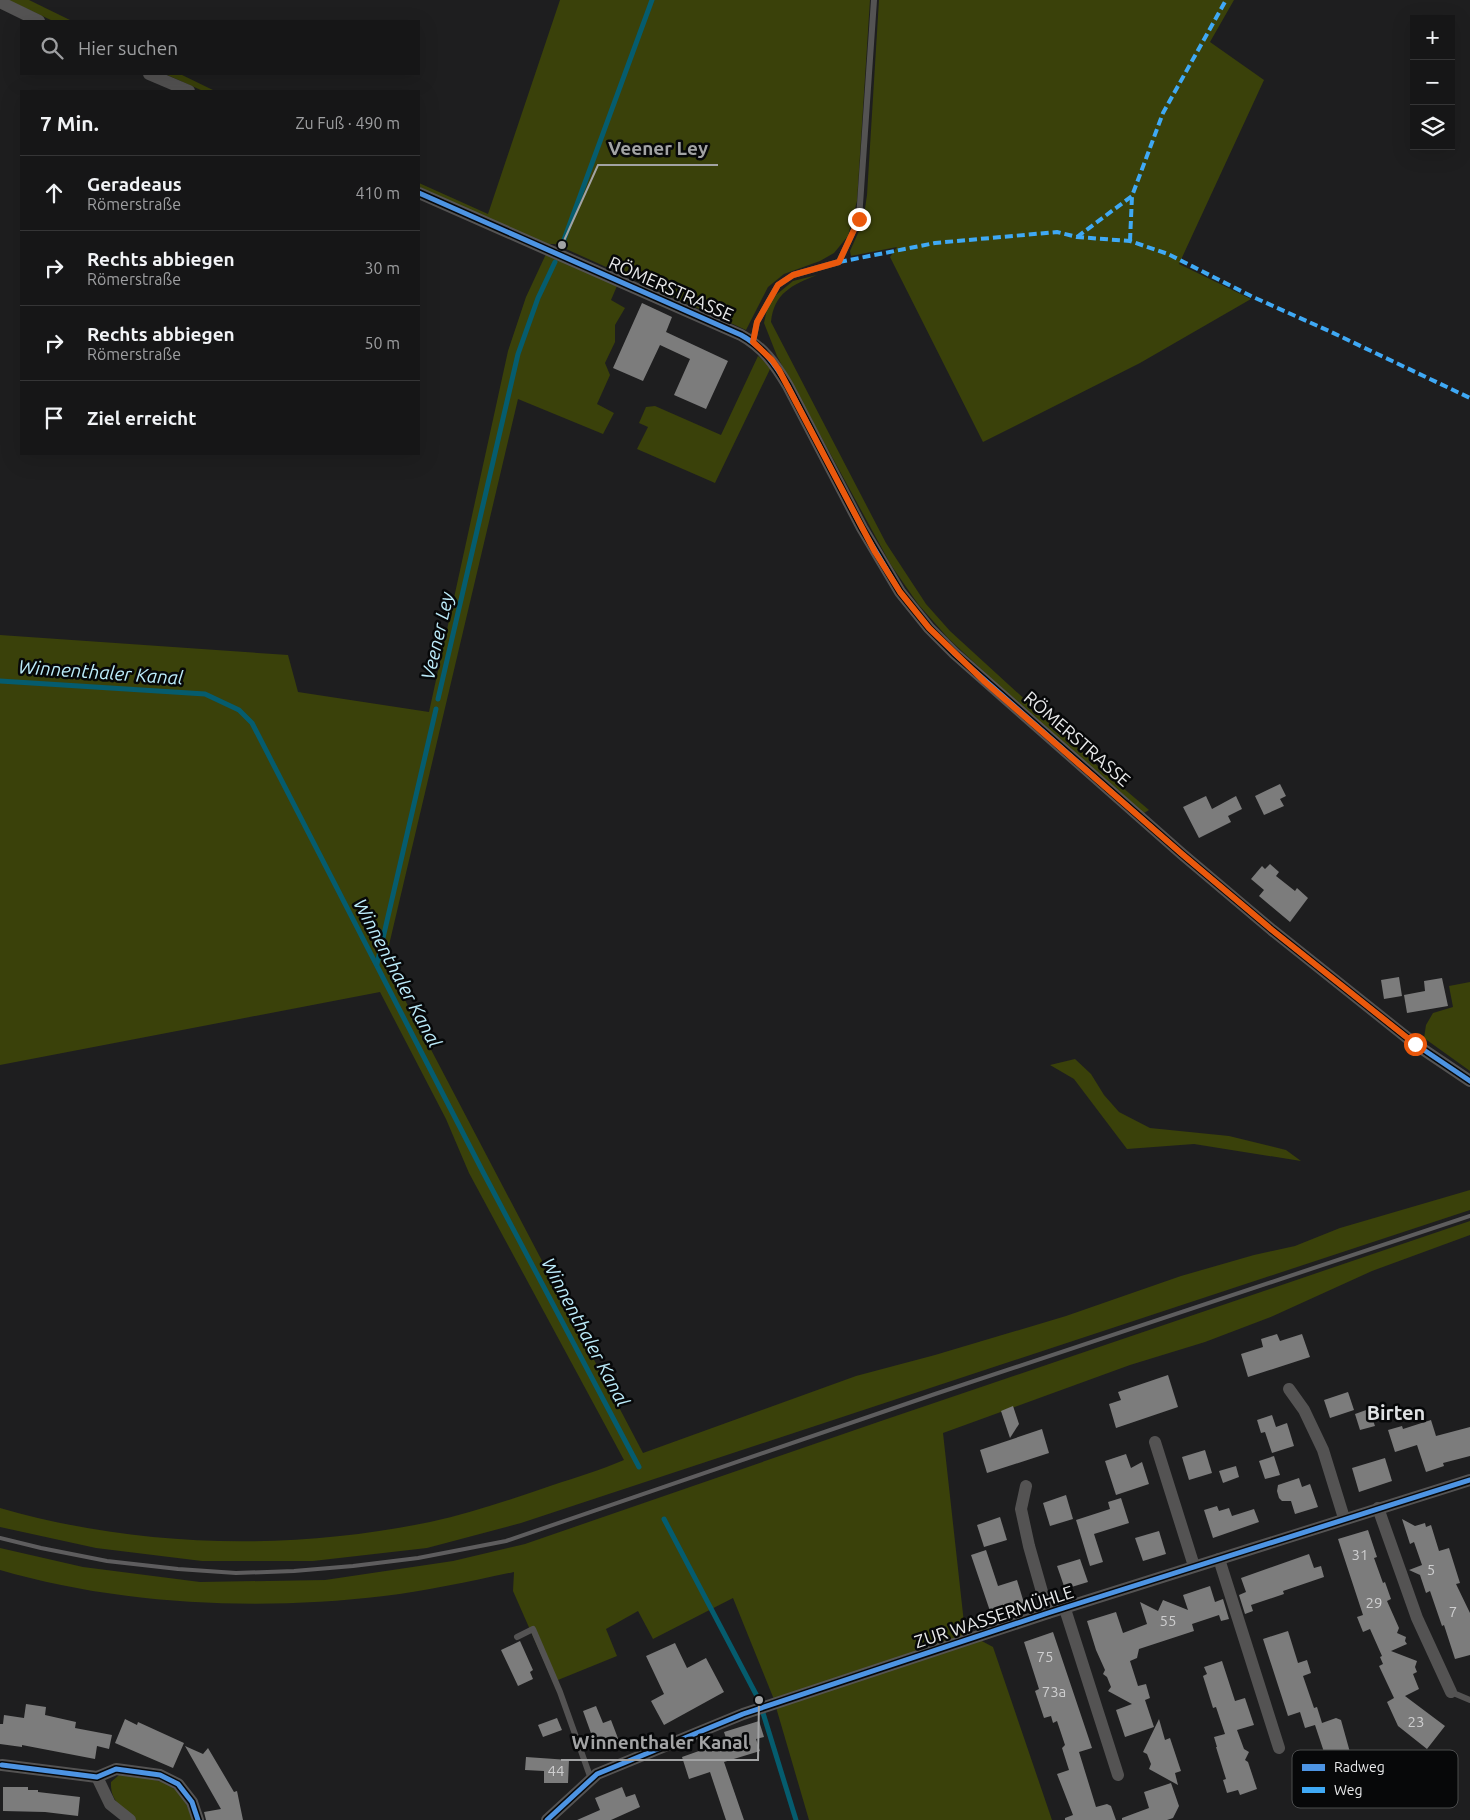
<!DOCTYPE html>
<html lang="de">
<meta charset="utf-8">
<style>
body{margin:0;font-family:Ubuntu,sans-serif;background:#232324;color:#f1f3f6}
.controls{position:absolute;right:15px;top:15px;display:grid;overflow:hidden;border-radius:0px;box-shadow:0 5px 20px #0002}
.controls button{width:45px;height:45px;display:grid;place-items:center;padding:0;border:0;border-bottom:1px solid #353536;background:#161617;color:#f1f3f6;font:25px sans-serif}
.stop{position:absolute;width:15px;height:15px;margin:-11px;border:4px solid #ea580c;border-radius:50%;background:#fff}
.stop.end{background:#ea580c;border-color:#fff;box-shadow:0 1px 5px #0008}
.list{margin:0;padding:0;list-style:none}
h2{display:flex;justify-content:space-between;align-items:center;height:65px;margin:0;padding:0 20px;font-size:21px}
h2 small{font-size:16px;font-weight:400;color:#9e9fa1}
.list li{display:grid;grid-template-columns:32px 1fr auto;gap:15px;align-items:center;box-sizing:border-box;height:75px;padding:0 20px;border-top:1px solid #353536}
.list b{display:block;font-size:19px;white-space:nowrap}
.list p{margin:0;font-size:16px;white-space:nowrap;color:#9e9fa1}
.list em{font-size:16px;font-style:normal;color:#9e9fa1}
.icon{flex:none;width:28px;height:28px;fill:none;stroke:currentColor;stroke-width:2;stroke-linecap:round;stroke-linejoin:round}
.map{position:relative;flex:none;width:1470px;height:1820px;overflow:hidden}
.search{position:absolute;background:#161617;box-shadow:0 5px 20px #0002;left:20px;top:20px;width:400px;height:55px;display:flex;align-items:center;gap:12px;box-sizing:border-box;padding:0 18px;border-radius:0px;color:#9e9fa1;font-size:19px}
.panel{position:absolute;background:#161617;box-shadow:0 5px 20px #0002;left:20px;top:90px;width:400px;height:365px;border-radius:0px}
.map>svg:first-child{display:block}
</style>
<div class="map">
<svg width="1470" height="1820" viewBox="0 0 1470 1820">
<rect width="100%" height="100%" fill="#1e1e1f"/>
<g fill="#3a410a">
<path d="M8,0H29L72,21H53Z"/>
<path d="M560,0H870L857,201L848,236L834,253L820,261L784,274L768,287L746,330L575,253L555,244H546L419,187V183L488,214Z"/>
<path d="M879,0H1234L1210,42L1264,80L1179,264L1251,299L1140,363L983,442L890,257L897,247L851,256L850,251L863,222L867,195Z"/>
<path d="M165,74H180L215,91H203Z"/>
<path d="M546,254L617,286L611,300L625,308L615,325V342L605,363L610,375L597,404L614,413L603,434L518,399L385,962L643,1453L856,1376L935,1355L1066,1316L1181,1276L1254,1255L1295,1246L1340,1228L1470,1190V1210L521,1523L427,1548L313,1561H202L96,1548L0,1527V1508C139,1548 289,1551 430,1522C472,1513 512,1499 553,1485C577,1477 601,1470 624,1460L469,1173L446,1119L380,992L0,1065V635L288,655L298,692L429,712L508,351L526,297Z"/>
<path d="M817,275C792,285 774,293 771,322L886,543L926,604L950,631L1102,770L1149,810L1144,813L1013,699L948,638L918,604L891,565L777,356L764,323L767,309L776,295L793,281Z"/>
<path d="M758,356L771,367L715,483L637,449L648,427L639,423L646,407L655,406L721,435Z"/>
<path d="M1470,982V1071L1424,1038L1426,1025L1433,1013L1453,1007L1449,986Z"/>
<path d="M1075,1059L1091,1074L1104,1095L1119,1112L1150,1128L1229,1136L1286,1150L1301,1161L1194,1144L1127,1149L1074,1079L1050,1065Z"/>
<path d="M1470,1221V1235L1372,1271L1273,1316L1205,1342L1130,1365L943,1433L965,1632L993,1647L1052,1820H809L773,1697L733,1598L653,1639L638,1611L606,1629L617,1656L553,1682L513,1591L514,1572C471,1581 427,1591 384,1596C259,1611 120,1605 0,1570V1548L83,1567L200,1582L325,1580L453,1561L525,1544L881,1421Z"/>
<path d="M119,1775C142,1777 172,1778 185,1801C188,1807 190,1814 192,1820H136C123,1808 110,1802 111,1782Z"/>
</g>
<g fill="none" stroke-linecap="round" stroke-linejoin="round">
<g stroke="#055c6e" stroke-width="5">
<path d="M562,245L652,0"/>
<path d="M0,681L205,694L239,710L252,723L483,1172L639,1467"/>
<path d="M438,699L518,354L538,298L555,262"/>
<path d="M377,964L436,709"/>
<path d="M664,1519L759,1700L796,1820"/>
</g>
</g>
<g fill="#7c7c7c">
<path d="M642,303L672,317L666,332L728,361L706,409L674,395L690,359L660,345L643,381L613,368Z"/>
<path d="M1280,784L1286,796L1280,799L1284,806L1264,815L1255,796Z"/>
<path d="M1206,796L1212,809L1236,796L1242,809L1228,816L1231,822L1199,838L1183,807Z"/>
<path d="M1270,864L1279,872L1276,876L1295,891L1297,888L1308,898L1290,922L1259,896L1264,890L1251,879L1262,866L1265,869Z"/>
<path d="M1399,977L1402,996L1384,999L1381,980Z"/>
<path d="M1442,978L1448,1006L1407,1013L1404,995L1425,991L1424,981Z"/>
<path d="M1277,1334L1280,1341L1302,1334L1310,1357L1248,1377L1241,1354L1263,1347L1261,1339Z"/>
<path d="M1168,1375L1178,1407L1116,1428L1109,1404L1121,1400L1118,1392Z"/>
<path d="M1348,1392L1354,1410L1330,1418L1324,1400Z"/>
<path d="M1013,1406L1019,1424L1010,1438L1001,1411Z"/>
<path d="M1369,1409L1375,1426L1360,1430L1355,1414Z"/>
<path d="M1272,1415L1276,1427L1287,1423L1294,1446L1272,1453L1265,1432L1261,1433L1257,1420Z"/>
<path d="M1431,1420L1436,1436L1470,1427V1456L1443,1463L1444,1466L1426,1472L1417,1445L1395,1452L1388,1430L1402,1426L1403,1429Z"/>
<path d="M1042,1429L1049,1453L987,1473L980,1450Z"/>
<path d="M1205,1450L1212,1473L1189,1480L1182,1457Z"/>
<path d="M1126,1454L1131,1468L1142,1462L1149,1484L1116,1495L1105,1461Z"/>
<path d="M1274,1456L1280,1475L1265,1479L1259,1461Z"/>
<path d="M1385,1458L1392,1481L1359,1492L1352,1468Z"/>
<path d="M1236,1466L1239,1477L1223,1483L1219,1471Z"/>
<path d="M1299,1478L1302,1487L1310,1484L1318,1507L1295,1514L1291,1501H1282L1279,1498L1277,1491L1278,1485Z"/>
<path d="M1066,1495L1073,1519L1050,1526L1043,1503Z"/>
<path d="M1121,1498L1129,1523L1094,1534L1103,1562L1090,1566L1076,1520L1110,1509L1108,1502Z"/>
<path d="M1217,1506L1219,1511L1229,1508L1232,1516L1254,1509L1259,1522L1213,1538L1204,1510Z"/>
<path d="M1000,1517L1007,1540L984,1547L977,1525Z"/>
<path d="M1402,1519L1415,1526L1425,1523L1426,1527L1431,1525L1439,1551L1449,1548L1460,1583L1456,1584L1470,1613V1655L1455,1659L1444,1625L1442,1626L1430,1591L1426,1593L1420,1575L1409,1570L1422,1565L1414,1542L1410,1544Z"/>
<path d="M1368,1530L1377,1557L1374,1558L1383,1583L1385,1582L1391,1599L1387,1601L1399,1628L1397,1633L1406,1637L1405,1641L1407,1644L1391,1651L1417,1661L1415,1667L1417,1672L1413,1674L1419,1689L1405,1696L1445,1726L1427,1749L1398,1726L1387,1702L1394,1698L1379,1666L1383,1664L1380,1657L1382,1656L1370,1629L1363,1632L1357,1617L1363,1615L1338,1539Z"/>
<path d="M1159,1531L1166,1554L1143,1561L1135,1538Z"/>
<path d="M986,1550L998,1586L1017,1580L1024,1603L991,1614L971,1555Z"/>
<path d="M1309,1554L1314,1568L1321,1566L1324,1577L1283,1591L1284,1594L1251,1605L1253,1611L1245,1614L1239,1595L1246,1592L1241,1578Z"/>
<path d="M1080,1559L1088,1582L1065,1589L1057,1566Z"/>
<path d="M1210,1586L1215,1602L1223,1599L1229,1619L1221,1621L1219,1615L1192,1624L1194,1631L1139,1649L1137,1658L1130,1661L1138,1686L1146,1684L1150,1698L1145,1700L1154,1727L1125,1737L1116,1710L1132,1704L1108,1691L1111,1687L1107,1677L1103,1674L1105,1670L1096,1650L1087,1621L1116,1612L1123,1633L1147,1624L1140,1602L1158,1611L1163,1600L1188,1610L1183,1595Z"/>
<path d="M1288,1631L1298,1663L1307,1660L1311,1673L1303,1676L1314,1708L1317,1707L1322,1723L1336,1718L1341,1720L1353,1763L1330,1770L1315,1725L1305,1728L1300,1712L1288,1716L1263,1639Z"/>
<path d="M1053,1632L1092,1748L1079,1752L1096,1807L1107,1804L1111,1806L1116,1820H1065V1818L1073,1815L1057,1774L1069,1770L1062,1748L1065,1745L1057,1721L1053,1723L1051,1716L1044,1718L1035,1691L1039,1689L1024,1642Z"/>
<path d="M520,1641L533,1670L530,1672L533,1679L518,1686L501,1650Z"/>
<path d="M675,1643L687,1668L706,1658L724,1692L664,1725L651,1701L664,1694L646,1656Z"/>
<path d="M1222,1661L1235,1701L1245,1698L1254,1725L1237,1730L1244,1749L1249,1752L1245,1760L1248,1762L1257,1789L1240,1795L1238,1790L1227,1793L1223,1780L1226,1779L1216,1747H1217L1214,1737L1225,1734L1216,1707L1213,1708L1203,1676L1207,1674L1204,1667Z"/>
<path d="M26,1704L46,1707L45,1715L76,1722L75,1728L112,1735L109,1749L97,1746L95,1759L22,1745V1747L0,1744V1724H3L4,1715L24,1718Z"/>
<path d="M596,1706L603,1723L611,1720L619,1741L597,1750L583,1711Z"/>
<path d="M557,1718L562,1730L543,1737L538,1725Z"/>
<path d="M125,1719L137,1725L138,1722L184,1743L173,1768L115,1743Z"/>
<path d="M1159,1719L1165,1740L1170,1738L1181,1771L1175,1773L1178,1785L1149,1769L1151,1764L1147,1754L1143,1752Z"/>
<path d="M759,1721L764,1737L756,1739L760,1751L724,1762L744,1820H726L710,1772L689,1779L682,1757L727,1741L724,1732Z"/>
<path d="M185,1746L203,1754L208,1748L234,1792L237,1791L243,1820H206L204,1812L221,1809Z"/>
<path d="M526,1757L569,1760L568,1783H544V1771L525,1770Z"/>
<path d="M1171,1783L1179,1806L1173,1818L1167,1820H1122V1818L1149,1808L1144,1792Z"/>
<path d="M3,1787H28V1790H38V1792L80,1797L78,1816L45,1812L3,1811Z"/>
<path d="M622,1787L626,1797L635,1794L640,1807L611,1820H577L600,1810L595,1798Z"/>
</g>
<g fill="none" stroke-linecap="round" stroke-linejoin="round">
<g stroke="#545353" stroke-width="6">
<path d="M753,342L757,322L778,285L793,275L839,262L859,219L874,0"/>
<path d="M517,1637L533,1629L560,1692L591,1779"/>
<path d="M1451,1692L1470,1700"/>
</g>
<g stroke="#545353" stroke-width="12">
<path d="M0,2L39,21"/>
<path d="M149,74L189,91"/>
<path d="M419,193L741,335C763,347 775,364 788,386L862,528L900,592L929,628L954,653L1182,854L1272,930L1415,1044L1470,1081"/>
<path d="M1289,1389L1304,1410L1323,1450L1344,1518"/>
<path d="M1155,1442L1194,1566"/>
<path d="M1026,1486L1021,1509L1029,1546L1048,1613"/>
<path d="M1378,1508L1417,1618L1451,1692"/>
<path d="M1219,1559L1279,1748"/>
<path d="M1065,1609L1118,1775"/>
<path d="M2,1765L97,1777L116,1769L160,1775L178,1784L192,1802L198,1820"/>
<path d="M97,1777L110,1804L130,1820"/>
<path d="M547,1820L597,1774L743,1714L1048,1613L1470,1480"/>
</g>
<path stroke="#5e5d5e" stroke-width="4" d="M0,1538L41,1548L107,1561L178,1569L236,1573L294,1571L353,1566L418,1558L506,1541L935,1394L1470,1216"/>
<g stroke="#3fa9f5" stroke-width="4" stroke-dasharray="8 4" stroke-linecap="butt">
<path d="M1077,237L1132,196L1163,113L1226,0"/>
<path d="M1130,241L1132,196"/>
<path d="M839,262L935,243L1057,232L1077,237L1130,241L1168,254L1253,297L1329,331L1470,398"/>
</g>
<defs>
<g id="cycleway">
<path d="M419,193L741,335C763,347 775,364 788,386L862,528L900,592L929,628L954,653L1182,854L1272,930L1415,1044L1470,1081"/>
<path d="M2,1765L97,1777L116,1769L160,1775L178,1784L192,1802L198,1820"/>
<path d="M547,1820L597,1774L743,1714L1048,1613L1470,1480"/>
</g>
</defs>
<use href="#cycleway" stroke="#070809" stroke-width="8"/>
<use href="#cycleway" stroke="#4d94e3" stroke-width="5"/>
</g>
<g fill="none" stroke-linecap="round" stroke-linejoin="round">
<path stroke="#ea580c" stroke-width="6" d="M859,219L839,262L793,275L778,285L757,322L753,342L772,360L779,370L875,552L900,592L929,628L985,682L1182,854L1272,930L1415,1044"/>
</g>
<g text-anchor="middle" stroke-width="5" stroke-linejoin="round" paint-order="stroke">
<g font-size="15" fill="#cececf">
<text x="1360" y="1560">31</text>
<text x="1431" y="1575">5</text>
<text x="1374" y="1608">29</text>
<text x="1453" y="1617">7</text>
<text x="1168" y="1626">55</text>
<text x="1045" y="1662">75</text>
<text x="1054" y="1697">73a</text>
<text x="1416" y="1727">23</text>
<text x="556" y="1776">44</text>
</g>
<g font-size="18" fill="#e9eaeb" stroke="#070809">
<text transform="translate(671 289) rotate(24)" y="6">RÖMERSTRASSE</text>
<text transform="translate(1077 739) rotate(41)" y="6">RÖMERSTRASSE</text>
<text transform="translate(994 1617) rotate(-18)" y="6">ZUR WASSERMÜHLE</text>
</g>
<g font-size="19" font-style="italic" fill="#bcecfb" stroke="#070809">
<text transform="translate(437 636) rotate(-77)" y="7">Veener Ley</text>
<text transform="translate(101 672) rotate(4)" y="7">Winnenthaler Kanal</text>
<text transform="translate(398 973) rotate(62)" y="7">Winnenthaler Kanal</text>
<text transform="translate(586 1332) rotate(62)" y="7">Winnenthaler Kanal</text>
</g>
<g font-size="20" font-weight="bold" fill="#dfe1e3" stroke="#070809">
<text x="1396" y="1420">Birten</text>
</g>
</g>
<rect x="1292" y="1750" width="166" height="58" rx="8" fill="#070809" stroke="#4b4c4d" stroke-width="1"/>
<rect x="1302" y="1764" width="23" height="7" fill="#4d94e3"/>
<rect x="1302" y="1787" width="23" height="6" fill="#3fa9f5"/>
<g font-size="14" fill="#e9eaeb">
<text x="1334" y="1772">Radweg</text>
<text x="1334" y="1795">Weg</text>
</g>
<path fill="none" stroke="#a2a3a4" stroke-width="2" d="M562 245L598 165H718M759 1700L758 1760H561"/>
<g fill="#a2a3a4" stroke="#070809" stroke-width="2">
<circle cx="562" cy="245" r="5"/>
<circle cx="759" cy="1700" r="5"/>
</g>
<g font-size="19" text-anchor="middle" font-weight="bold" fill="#a2a3a4" stroke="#070809" stroke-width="5" stroke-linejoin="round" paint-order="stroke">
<text x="658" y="155">Veener Ley</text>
<text x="660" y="1749">Winnenthaler Kanal</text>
</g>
</svg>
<div class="controls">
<button>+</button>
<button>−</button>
<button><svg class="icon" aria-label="layers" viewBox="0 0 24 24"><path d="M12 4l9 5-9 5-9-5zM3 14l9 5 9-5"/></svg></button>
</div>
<div class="stop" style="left:1415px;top:1044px"></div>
<div class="stop end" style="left:859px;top:219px"></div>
<div class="search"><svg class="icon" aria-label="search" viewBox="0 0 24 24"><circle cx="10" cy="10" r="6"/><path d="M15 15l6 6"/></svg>Hier suchen</div>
<section class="panel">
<h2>7 Min.<small>Zu Fuß · 490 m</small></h2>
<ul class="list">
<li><svg class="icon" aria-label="ahead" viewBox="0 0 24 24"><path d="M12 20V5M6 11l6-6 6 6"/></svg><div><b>Geradeaus</b><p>Römerstraße</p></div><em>410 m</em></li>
<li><svg class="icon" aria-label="right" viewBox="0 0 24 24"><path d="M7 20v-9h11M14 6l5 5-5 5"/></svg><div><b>Rechts abbiegen</b><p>Römerstraße</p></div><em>30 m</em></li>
<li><svg class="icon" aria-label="right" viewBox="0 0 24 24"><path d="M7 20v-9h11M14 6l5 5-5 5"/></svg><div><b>Rechts abbiegen</b><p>Römerstraße</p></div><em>50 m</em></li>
<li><svg class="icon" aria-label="arrive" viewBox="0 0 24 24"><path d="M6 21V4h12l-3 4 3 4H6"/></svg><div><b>Ziel erreicht</b></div></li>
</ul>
</section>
</div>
